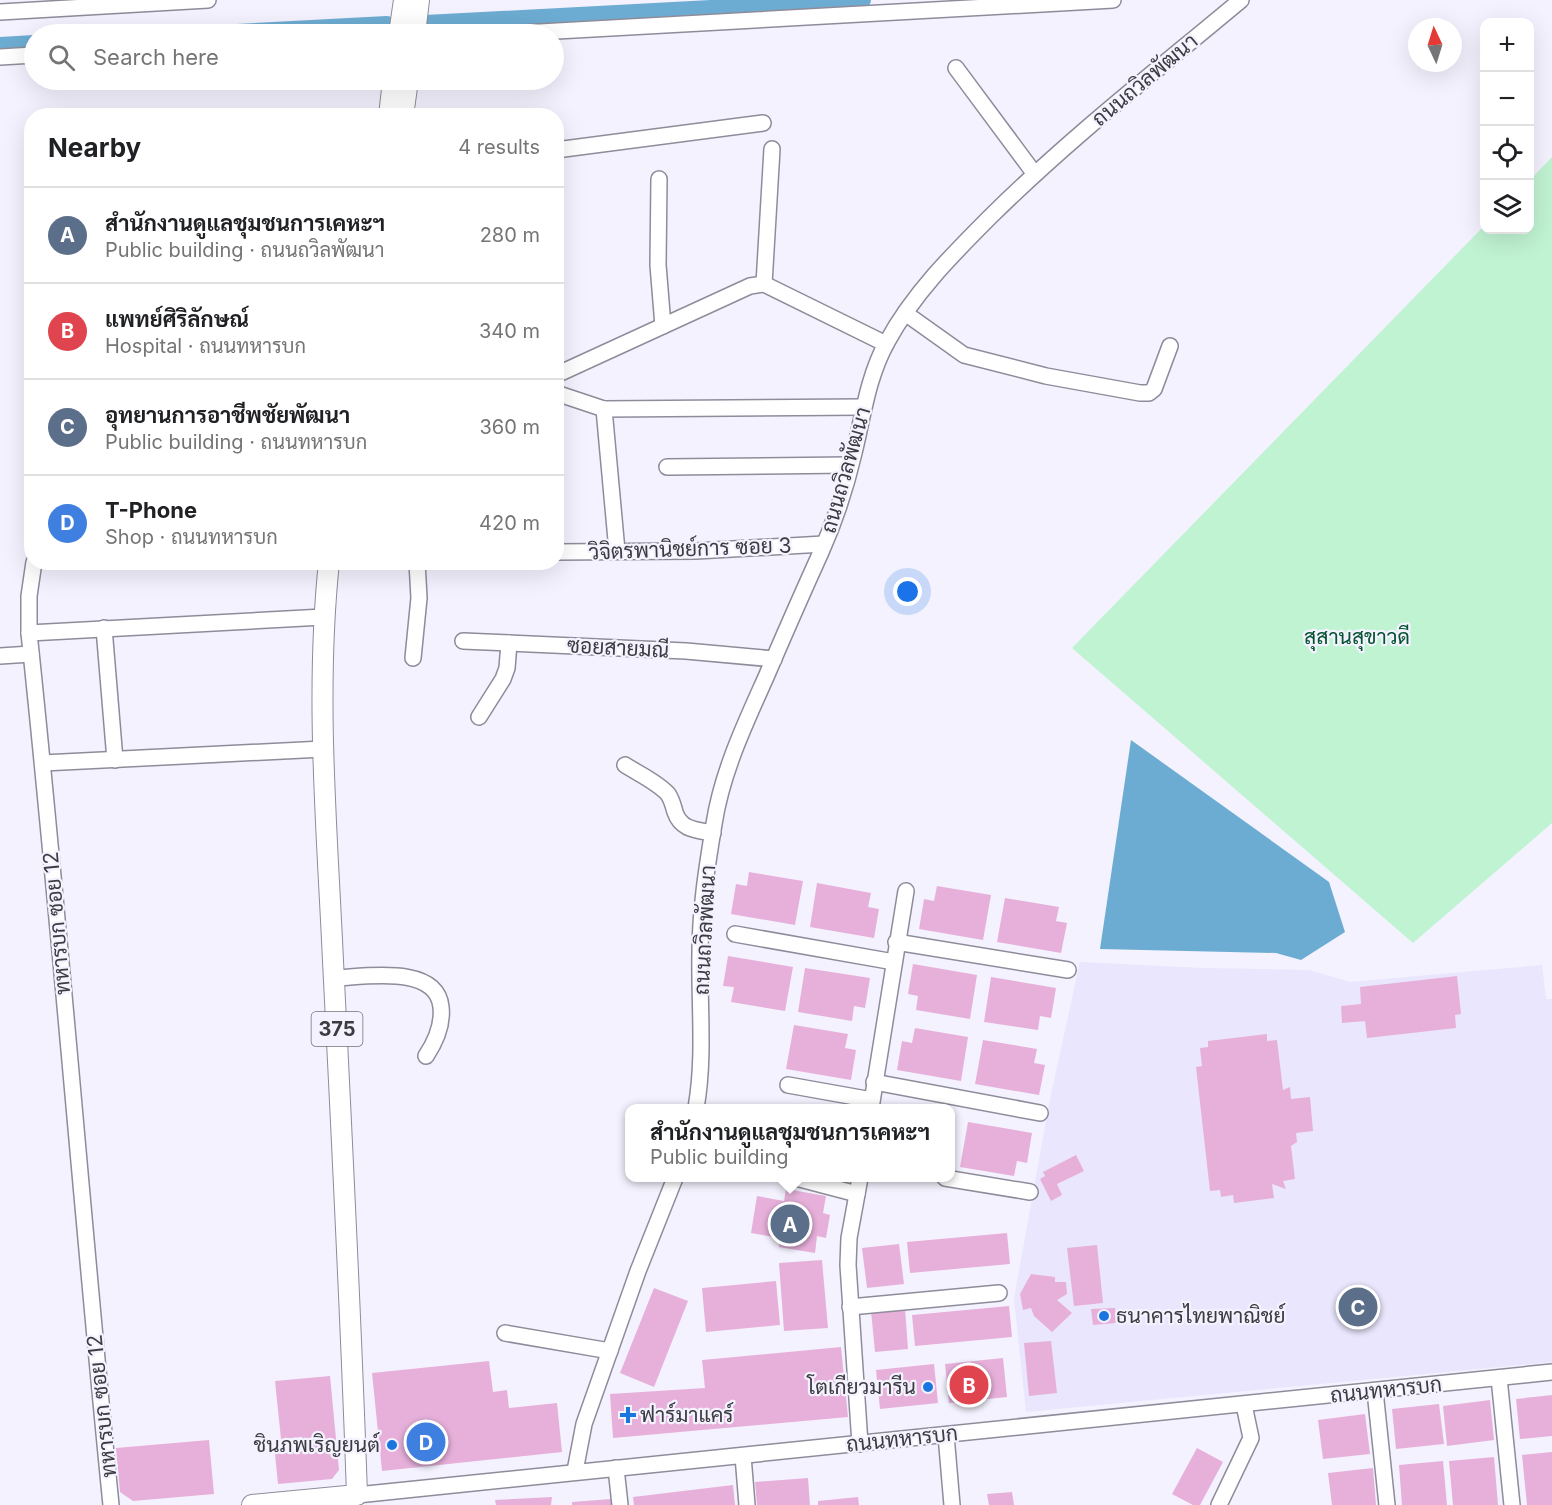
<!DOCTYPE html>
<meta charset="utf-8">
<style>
body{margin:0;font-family:Inter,Sarabun,sans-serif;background:#f2f2f2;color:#202124}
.controls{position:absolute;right:18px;top:18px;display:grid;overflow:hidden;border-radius:12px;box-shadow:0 6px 24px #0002}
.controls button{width:54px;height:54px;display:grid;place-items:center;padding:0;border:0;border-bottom:2px solid #e0e0e0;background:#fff;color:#202124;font:30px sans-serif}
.compass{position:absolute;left:1408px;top:18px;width:54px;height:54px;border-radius:50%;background:#fff;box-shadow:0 6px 24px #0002;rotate:356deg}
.you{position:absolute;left:908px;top:592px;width:21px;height:21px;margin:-15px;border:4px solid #fff;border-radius:50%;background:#1a73e8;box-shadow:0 0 0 9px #1a73e833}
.badge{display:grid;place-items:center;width:39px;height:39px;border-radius:50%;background:#ea580c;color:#fff;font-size:20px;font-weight:700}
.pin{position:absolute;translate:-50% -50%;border:3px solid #fff;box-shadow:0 2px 6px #0006}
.popup{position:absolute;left:625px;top:1104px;width:330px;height:78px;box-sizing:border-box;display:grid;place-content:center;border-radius:12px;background:#fff;filter:drop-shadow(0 2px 4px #0005);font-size:20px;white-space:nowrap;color:#757577}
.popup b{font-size:22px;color:#202124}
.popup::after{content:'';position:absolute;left:50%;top:100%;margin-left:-12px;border:12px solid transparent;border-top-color:#fff}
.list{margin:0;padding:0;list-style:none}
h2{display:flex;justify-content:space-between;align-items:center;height:78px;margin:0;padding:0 24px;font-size:26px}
h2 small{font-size:20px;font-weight:400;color:#757577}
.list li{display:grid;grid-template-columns:39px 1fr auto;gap:18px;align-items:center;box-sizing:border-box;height:96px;padding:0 24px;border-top:2px solid #e0e0e0}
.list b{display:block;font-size:22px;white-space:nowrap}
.list p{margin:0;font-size:20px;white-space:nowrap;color:#757577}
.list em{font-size:20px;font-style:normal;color:#757577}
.icon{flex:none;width:33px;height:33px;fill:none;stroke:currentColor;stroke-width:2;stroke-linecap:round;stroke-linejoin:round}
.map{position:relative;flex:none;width:1552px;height:1505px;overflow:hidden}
.search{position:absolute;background:#fff;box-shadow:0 6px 24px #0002;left:24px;top:24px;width:540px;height:66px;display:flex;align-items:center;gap:15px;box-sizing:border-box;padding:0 21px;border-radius:33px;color:#757577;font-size:22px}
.panel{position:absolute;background:#fff;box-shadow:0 6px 24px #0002;left:24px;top:108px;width:540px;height:462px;border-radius:24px}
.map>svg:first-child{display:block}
</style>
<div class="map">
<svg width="1552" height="1505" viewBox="0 0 1552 1505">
<rect width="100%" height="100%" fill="#f3f2fe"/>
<path fill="#e9e6fd" d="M1080,962L1203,968L1309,970L1350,982L1542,965L1546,999H1552V1362L1026,1412L1014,1299L1050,1099Z"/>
<path fill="#c0f3d2" d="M1552,157V823L1413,943L1072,648L1484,226V230H1530V180Z"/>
<path fill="#6dacd2" d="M1131,740L1329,882L1345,932L1301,960L1276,953L1100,949Z"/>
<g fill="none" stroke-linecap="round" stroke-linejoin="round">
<g stroke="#6dacd2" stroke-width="16">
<path d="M425,23L863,0"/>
<path d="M198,34L387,24"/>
<path d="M0,45L34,43"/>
</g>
</g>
<g fill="#e7b0db">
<path d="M749,872L803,881L795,925L731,914L736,884L747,886Z"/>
<path d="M817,883L871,893L868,907L879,909L874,938L810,927Z"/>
<path d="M937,886L991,895L983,940L919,929L924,899L934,901Z"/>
<path d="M1005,898L1059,907L1056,921L1067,923L1061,953L997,942Z"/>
<path d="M728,956L793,967L785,1011L731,1002L734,987L723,986Z"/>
<path d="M913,964L977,975L970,1019L916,1010L918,996L908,994Z"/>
<path d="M805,968L870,978L865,1008L854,1006L852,1021L798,1012Z"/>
<path d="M1457,976L1461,1014L1455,1015L1456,1028L1367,1038L1365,1021L1342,1023L1341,1006L1361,1004L1360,987Z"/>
<path d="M991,977L1056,988L1051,1018L1040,1016L1038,1030L984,1022Z"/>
<path d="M794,1025L848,1034L845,1048L856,1050L851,1080L786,1069Z"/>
<path d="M915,1028L968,1037L961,1081L897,1070L902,1041L912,1043Z"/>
<path d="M1267,1034V1041L1277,1040L1283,1090L1290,1087L1291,1099L1310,1097L1313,1131L1296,1133L1297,1142L1291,1146L1295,1179L1283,1181L1286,1189L1272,1184L1274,1198L1234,1203L1233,1195L1221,1197L1220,1190L1210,1191L1196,1067L1202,1066L1200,1048L1208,1047V1041Z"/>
<path d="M983,1040L1037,1049L1034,1063L1045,1065L1039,1095L975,1084Z"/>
<path d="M968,1122L1032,1133L1027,1163L1017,1161L1014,1176L960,1167Z"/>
<path d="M1076,1155L1084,1171L1057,1184L1062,1195L1051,1201L1040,1179L1045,1176L1043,1172Z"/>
<path d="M786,1189L826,1196L823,1213L830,1215L826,1238L817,1236L815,1253L779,1247L780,1238L751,1233L757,1196L784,1201Z"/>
<path d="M1007,1233L1010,1264L910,1273L907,1242Z"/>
<path d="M899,1244L904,1284L867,1288L862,1248Z"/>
<path d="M1097,1245L1103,1303L1074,1306L1067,1248Z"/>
<path d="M822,1260L828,1328L784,1331L779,1263Z"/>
<path d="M1031,1274L1055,1277V1282H1066L1067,1294L1057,1300L1072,1313L1052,1332L1034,1316L1031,1308L1023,1310L1020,1294Z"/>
<path d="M776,1281L780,1325L706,1332L702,1288Z"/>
<path d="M654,1288L688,1301L654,1387L620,1373Z"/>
<path d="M1009,1306L1012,1337L915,1346L912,1315Z"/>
<path d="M905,1308L908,1349L875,1352L871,1311Z"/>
<path d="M1115,1308L1116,1323L1093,1325L1091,1309Z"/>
<path d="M1051,1341L1057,1393L1029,1396L1024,1343Z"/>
<path d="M841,1347L848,1417L613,1438L610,1394L705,1388L702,1360Z"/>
<path d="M1003,1358L1007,1397L949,1403L945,1364Z"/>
<path d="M489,1361L493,1392L507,1390L509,1408L557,1403L562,1452L382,1471L372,1373Z"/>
<path d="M934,1364L938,1403L880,1409L876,1370Z"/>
<path d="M330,1376L339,1470L332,1479L278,1484L275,1454L304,1451L302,1437L281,1439L275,1381Z"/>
<path d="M1552,1395V1436L1520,1439L1516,1399Z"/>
<path d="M1490,1400L1494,1440L1447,1446L1443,1406Z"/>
<path d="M1439,1404L1444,1444L1396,1449L1392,1409Z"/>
<path d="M1365,1414L1370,1454L1323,1459L1318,1420Z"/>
<path d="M209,1440L214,1494L133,1501L120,1492L116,1448Z"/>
<path d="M1197,1448L1223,1462L1200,1505H1193L1172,1494Z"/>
<path d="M1552,1452V1505H1527L1522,1455Z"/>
<path d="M1494,1457L1498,1505H1453L1449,1461Z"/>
<path d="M1443,1461L1447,1505H1402L1399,1465Z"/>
<path d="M1373,1468L1376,1505H1332L1328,1473Z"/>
<path d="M808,1478L810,1505H757L755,1482Z"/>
<path d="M733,1485L735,1505H634L633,1497Z"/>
<path d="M1012,1492L1014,1505H989L987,1494Z"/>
<path d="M552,1497L551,1505H496L495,1500Z"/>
<path d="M858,1497L859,1505H818V1501Z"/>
<path d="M611,1499L612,1505H572V1502Z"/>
</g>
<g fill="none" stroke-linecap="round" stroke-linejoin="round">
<defs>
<g id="minor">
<path d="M0,12L208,0"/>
<path d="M384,34H400"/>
<path d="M504,34L1113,0"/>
<path d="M0,57L34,55"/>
<path d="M956,68L1034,173"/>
<path d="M556,150L763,123"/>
<path d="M659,179L658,265L663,326"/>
<path d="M764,284L772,149"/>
<path d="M905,313L964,355L1046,376L1140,393H1149L1154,389L1170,346"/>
<path d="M556,375L750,286L764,284L886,344"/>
<path d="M556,393L604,409L617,551"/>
<path d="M604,409L863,407"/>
<path d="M667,467L850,465"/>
<path d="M556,552L696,551L824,544"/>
<path d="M104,628L115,760"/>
<path d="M29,633V596L34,562"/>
<path d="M463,641L686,651L774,659"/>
<path d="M0,656L31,654"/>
<path d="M413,658L419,598L417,562"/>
<path d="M479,717L503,679L507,668L509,643"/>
<path d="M43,763L323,749"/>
<path d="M625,765C639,774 657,782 668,794C672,800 673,805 675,812C681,830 696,830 713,833"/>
<path d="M735,934L894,962"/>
<path d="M896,942L1068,970"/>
<path d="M334,978C365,977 437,964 441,1007C443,1025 436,1041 426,1056"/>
<path d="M874,1082L1040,1113"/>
<path d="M788,1085L872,1100"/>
<path d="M696,1108C705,1057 699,1005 700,953C700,910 707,866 714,824C722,772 745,724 766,677C784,635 802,594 821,552C835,521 846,487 854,453C863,416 868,376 887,342C913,294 952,255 990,217C1069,139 1156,71 1241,0"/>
<path d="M871,1108L906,891"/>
<path d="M796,1178L857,1194"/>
<path d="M860,1178L849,1238L848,1265L860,1444"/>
<path d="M945,1178L1030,1192"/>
<path d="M850,1307L999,1293"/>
<path d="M505,1333L610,1351"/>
<path d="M1499,1378L1512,1505"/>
<path d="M1375,1391L1387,1505"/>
<path d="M946,1435L952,1505"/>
<path d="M743,1456L747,1505"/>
<path d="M616,1468L620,1505"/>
<path d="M575,1471L584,1424L638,1271L675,1178"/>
<path d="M357,1495L1552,1372"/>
<path d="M111,1505C82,1215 60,924 29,633L323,617"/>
<path d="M1219,1505L1251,1438L1244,1405"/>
</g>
<g id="major">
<path d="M399,34L404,0"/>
<path d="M415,34L419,0"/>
<path d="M389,116L393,80"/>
<path d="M403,116L408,80"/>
<path d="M252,1505L357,1495C351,1317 342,1139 333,961C327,828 315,695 329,562"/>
</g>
</defs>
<use href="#minor" stroke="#8e8c9a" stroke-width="18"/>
<use href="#major" stroke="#8e8c9a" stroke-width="22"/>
<use href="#minor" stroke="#fff" stroke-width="15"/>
<use href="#major" stroke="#fff" stroke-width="20"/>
</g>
<g fill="#1b75df" stroke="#f3f2fe" stroke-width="2">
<circle cx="1104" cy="1316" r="6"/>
<circle cx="928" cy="1387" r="6"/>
<path d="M625 1406h6v6h6v6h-6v6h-6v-6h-6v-6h6z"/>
<circle cx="392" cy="1445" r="6"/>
</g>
<g text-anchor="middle" stroke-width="4.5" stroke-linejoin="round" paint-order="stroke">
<rect fill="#f3f2fe" stroke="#73727a" stroke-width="1.5" x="311.5" y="1012" width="51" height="34" rx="4.5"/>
<g font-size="20" font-weight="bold" fill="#3c3b41">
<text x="337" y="1036">375</text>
</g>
<g font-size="21" fill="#3c3b41" stroke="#f3f2fe">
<text transform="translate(1145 80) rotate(-40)" y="7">ถนนถวิลพัฒนา</text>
<text transform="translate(846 470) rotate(-74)" y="7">ถนนถวิลพัฒนา</text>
<text transform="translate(690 549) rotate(-2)" y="7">วิจิตรพานิชย์การ ซอย 3</text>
<text transform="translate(618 648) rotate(3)" y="7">ซอยสายมณี</text>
<text transform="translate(57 923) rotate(-95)" y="7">ทหารบก ซอย 12</text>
<text transform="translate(705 930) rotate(-87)" y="7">ถนนถวิลพัฒนา</text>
<text transform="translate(1386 1390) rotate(-6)" y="7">ถนนทหารบก</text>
<text transform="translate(102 1406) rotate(-96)" y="7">ทหารบก ซอย 12</text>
<text transform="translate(902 1439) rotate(-6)" y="7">ถนนทหารบก</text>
</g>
<g font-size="21" fill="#055330" stroke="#f3f2fe">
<text x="1357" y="644">สุสานสุขาวดี</text>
</g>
<g font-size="21" fill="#3c3b41" stroke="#f3f2fe" text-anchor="start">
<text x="1116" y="1323">ธนาคารไทยพาณิชย์</text>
<text x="916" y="1394" text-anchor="end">โตเกียวมารีน</text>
<text x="640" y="1422">ฟาร์มาแคร์</text>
<text x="380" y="1452" text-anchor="end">ชินภพเริญยนต์</text>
</g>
</g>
</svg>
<div class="controls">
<button>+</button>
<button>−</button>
<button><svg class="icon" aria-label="locate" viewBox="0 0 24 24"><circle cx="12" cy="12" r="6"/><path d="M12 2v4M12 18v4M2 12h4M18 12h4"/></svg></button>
<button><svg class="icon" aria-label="layers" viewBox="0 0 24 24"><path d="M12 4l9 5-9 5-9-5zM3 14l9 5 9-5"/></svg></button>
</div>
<svg class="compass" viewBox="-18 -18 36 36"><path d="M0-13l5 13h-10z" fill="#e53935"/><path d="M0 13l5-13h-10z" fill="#757577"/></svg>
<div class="you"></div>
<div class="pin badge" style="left:790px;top:1224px;background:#5c6f8a">A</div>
<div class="popup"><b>สำนักงานดูแลชุมชนการเคหะฯ</b>Public building</div>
<div class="pin badge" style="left:969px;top:1385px;background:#e0444e">B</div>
<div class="pin badge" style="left:1358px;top:1307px;background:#5c6f8a">C</div>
<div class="pin badge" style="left:426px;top:1442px;background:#3f7fe0">D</div>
<div class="search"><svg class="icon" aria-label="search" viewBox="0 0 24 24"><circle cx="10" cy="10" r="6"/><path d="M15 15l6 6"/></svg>Search here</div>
<section class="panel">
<h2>Nearby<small>4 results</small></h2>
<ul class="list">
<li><span class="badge" style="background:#5c6f8a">A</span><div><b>สำนักงานดูแลชุมชนการเคหะฯ</b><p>Public building · ถนนถวิลพัฒนา</p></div><em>280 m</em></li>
<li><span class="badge" style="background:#e0444e">B</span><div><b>แพทย์ศิริลักษณ์</b><p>Hospital · ถนนทหารบก</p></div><em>340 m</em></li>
<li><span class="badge" style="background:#5c6f8a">C</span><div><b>อุทยานการอาชีพชัยพัฒนา</b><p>Public building · ถนนทหารบก</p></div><em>360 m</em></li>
<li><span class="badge" style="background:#3f7fe0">D</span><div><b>T-Phone</b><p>Shop · ถนนทหารบก</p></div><em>420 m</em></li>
</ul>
</section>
</div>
